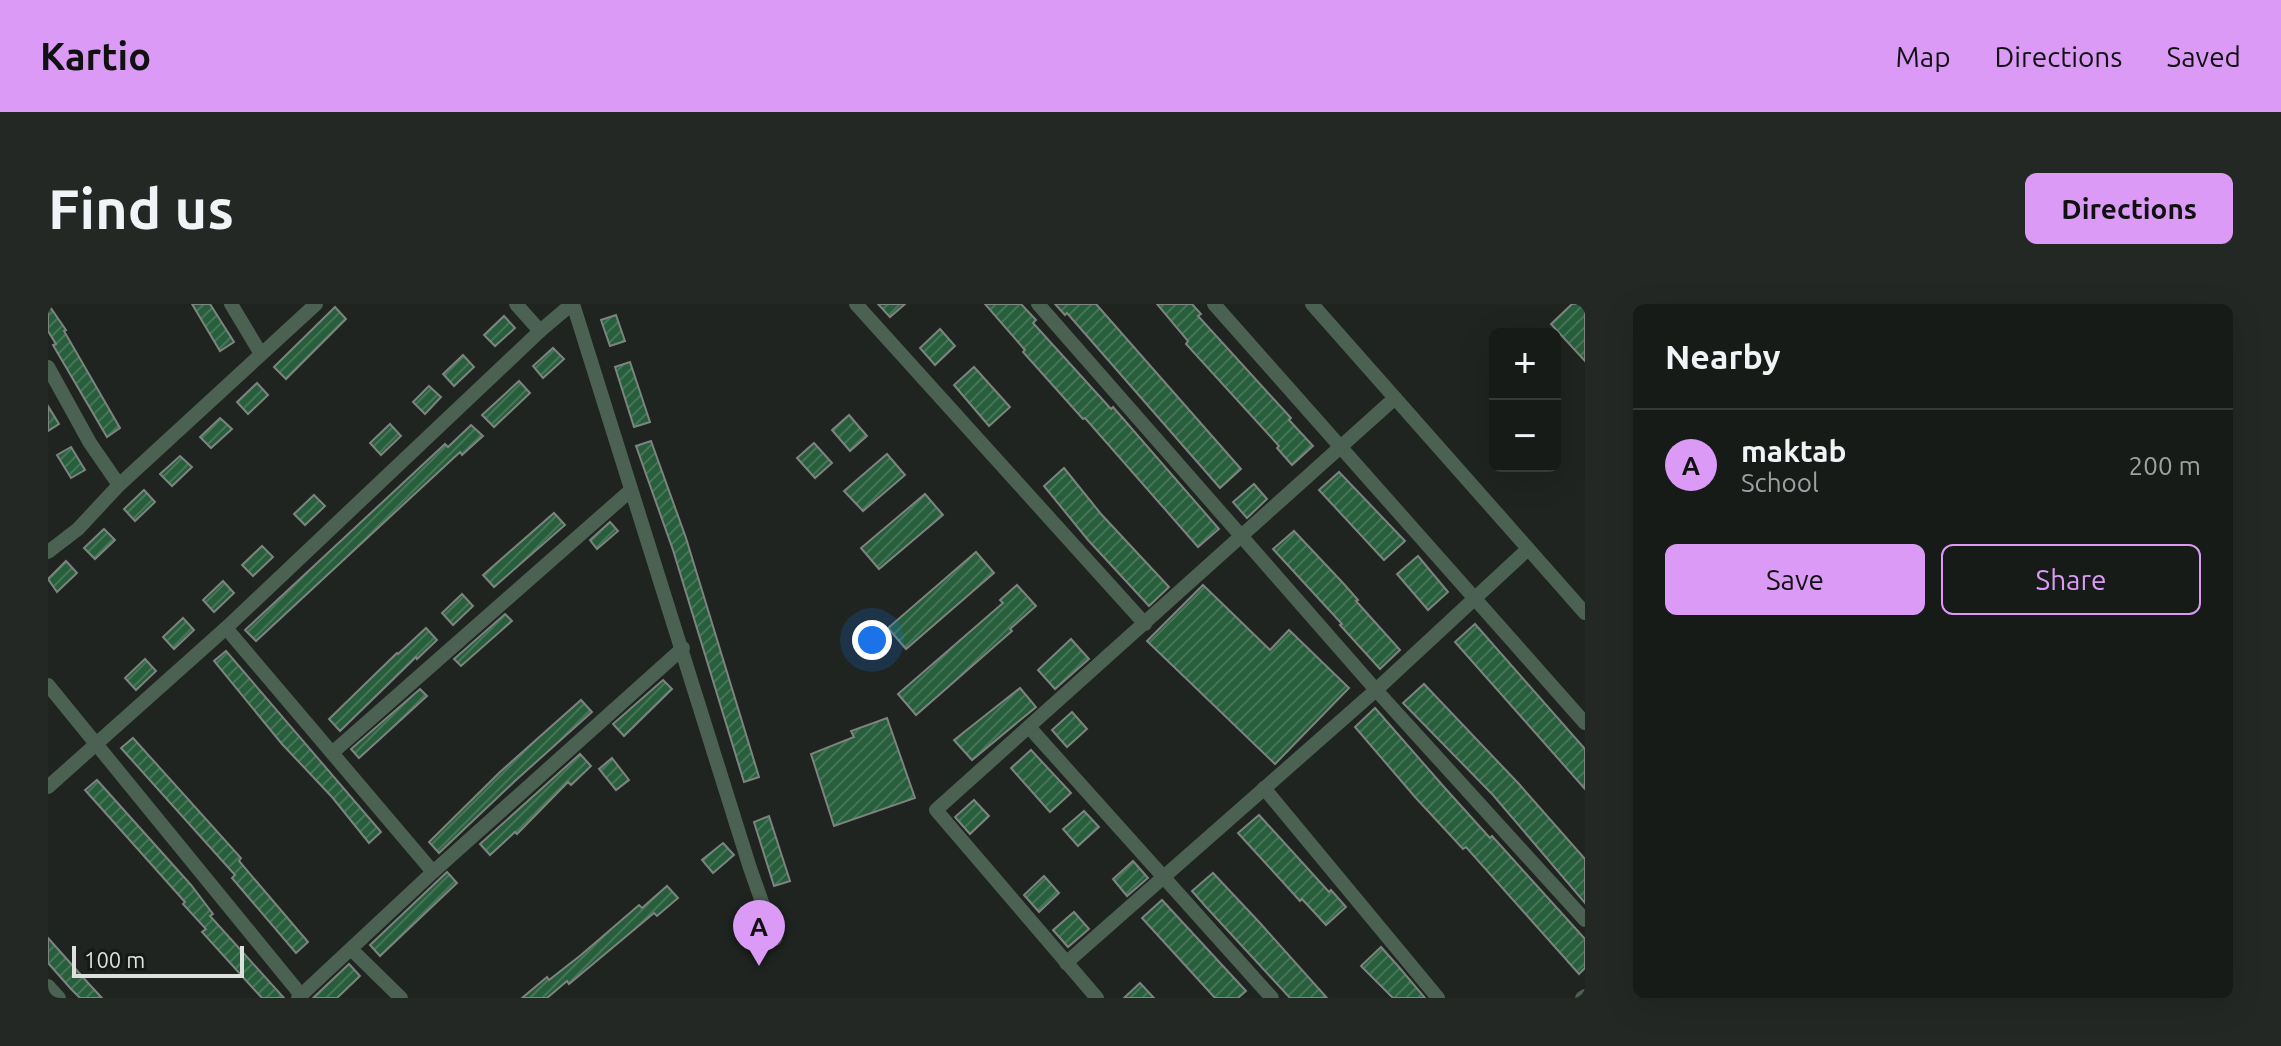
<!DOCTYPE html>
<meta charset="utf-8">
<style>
body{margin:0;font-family:Ubuntu,sans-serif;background:#242825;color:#f1f3f6}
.controls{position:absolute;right:24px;top:24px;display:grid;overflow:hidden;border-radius:12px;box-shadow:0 8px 32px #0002}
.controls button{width:72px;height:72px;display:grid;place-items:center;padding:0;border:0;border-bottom:2px solid #363937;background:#171b18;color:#f1f3f6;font:40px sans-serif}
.scale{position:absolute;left:24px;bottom:20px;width:172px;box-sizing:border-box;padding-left:8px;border:4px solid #dde0dd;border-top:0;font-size:22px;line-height:28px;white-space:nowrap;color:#dde0dd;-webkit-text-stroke:6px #161a17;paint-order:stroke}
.you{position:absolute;left:824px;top:336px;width:28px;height:28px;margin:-20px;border:6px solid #fff;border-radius:50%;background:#1a73e8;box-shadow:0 0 0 12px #1a73e833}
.badge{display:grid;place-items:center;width:52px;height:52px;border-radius:50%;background:#da9af6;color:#111;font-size:26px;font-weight:700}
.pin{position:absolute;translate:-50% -66px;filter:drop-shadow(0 2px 4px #0008)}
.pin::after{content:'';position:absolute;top:42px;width:28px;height:24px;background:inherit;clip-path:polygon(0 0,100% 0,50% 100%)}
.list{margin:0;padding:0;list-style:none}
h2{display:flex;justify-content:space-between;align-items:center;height:104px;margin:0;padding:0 32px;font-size:34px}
h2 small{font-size:26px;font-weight:400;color:#9ea1a2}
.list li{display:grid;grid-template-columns:52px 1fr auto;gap:24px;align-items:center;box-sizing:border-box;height:112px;padding:0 32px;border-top:2px solid #363937}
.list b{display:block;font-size:30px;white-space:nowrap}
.list p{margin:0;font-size:26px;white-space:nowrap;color:#9ea1a2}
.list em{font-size:26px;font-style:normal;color:#9ea1a2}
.actions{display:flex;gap:16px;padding:24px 32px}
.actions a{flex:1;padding:18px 0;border:2px solid #da9af6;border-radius:12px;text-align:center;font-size:28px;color:#da9af6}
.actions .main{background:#da9af6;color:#111}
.map{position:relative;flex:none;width:1537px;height:694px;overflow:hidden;border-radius:12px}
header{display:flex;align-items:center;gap:48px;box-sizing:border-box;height:112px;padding:0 40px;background:#da9af6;color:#111}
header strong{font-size:38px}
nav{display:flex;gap:44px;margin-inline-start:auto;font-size:28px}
.intro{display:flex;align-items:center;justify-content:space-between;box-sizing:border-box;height:192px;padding:0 48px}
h1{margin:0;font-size:56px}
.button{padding:20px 36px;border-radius:12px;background:#da9af6;color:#111;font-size:28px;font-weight:700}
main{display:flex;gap:48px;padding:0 48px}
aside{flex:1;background:#171b18;border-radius:12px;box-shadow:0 8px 32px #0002}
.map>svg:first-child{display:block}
</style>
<header>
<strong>Kartio</strong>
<nav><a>Map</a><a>Directions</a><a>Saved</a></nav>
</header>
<div class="intro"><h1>Find us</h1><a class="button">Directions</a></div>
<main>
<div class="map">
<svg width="1537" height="694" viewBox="0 0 1537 694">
<defs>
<pattern id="building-hatch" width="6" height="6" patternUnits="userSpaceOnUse" patternTransform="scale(2)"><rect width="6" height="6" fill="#275e3b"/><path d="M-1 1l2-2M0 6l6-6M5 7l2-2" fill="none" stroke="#467557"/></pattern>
</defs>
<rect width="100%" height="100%" fill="#1f2420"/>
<g fill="url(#building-hatch)" stroke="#7d837f" stroke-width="2">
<path d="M0,0L18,26L16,27L72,124L59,133L5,41L8,40L0,27Z"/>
<path d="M144,0H162L186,38L172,47Z"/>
<path d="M830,0H857L842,13Z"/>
<path d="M937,0H973L988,16L985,19L1063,105L1065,103L1171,225L1150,243L1037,114L1035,115L975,48L977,46Z"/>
<path d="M1007,0H1048L1193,165L1172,184L1019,9L1017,11Z"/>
<path d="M1109,0H1144L1153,10L1150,12L1243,114L1241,116L1265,142L1244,161L1229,144L1231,142L1138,40L1140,37Z"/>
<path d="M1524,0H1537V57L1503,20Z"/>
<path d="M287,3L298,15L238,75L226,63Z"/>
<path d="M568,11L577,37L562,42L553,16Z"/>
<path d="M456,12L467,24L447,42L436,31Z"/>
<path d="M892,25L907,42L887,61L872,44Z"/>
<path d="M505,44L516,55L495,74L485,62Z"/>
<path d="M415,51L426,63L406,82L395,70Z"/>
<path d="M582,58L602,118L586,123L567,63Z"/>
<path d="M926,63L962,103L941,122L906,81Z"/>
<path d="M471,77L482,89L446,123L434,111Z"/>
<path d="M209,79L220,91L200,110L189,98Z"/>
<path d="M381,82L393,93L377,110L365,98Z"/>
<path d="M0,102L11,120L0,127Z"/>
<path d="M801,111L819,132L802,147L784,126Z"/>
<path d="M172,114L184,125L163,144L152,133Z"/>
<path d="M342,120L353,132L333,151L322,139Z"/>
<path d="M423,121L435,132L414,151L412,148L208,337L197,326L397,140L400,143Z"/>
<path d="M603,137L638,234L711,473L696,478L625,246L588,142Z"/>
<path d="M766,139L784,159L767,174L749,154Z"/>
<path d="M23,143L37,166L23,174L9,151Z"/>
<path d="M839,150L857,171L815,207L796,187Z"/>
<path d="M132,152L144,163L124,182L112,170Z"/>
<path d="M1016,164L1053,210L1121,283L1101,302L1040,236L996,182Z"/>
<path d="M1291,168L1357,237L1336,256L1271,186Z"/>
<path d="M1206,180L1219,195L1199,214L1185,198Z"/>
<path d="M96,186L107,198L87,217L76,205Z"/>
<path d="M877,190L895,211L831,265L813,244Z"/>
<path d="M266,191L277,202L257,221L246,210Z"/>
<path d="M506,209L517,221L446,283L435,271Z"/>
<path d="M562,218L570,227L549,245L542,236Z"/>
<path d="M56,225L67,236L47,255L36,244Z"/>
<path d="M1246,227L1295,279L1310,296L1308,297L1352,346L1332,365L1292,321L1294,320L1225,245Z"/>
<path d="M214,242L225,253L205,272L194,261Z"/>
<path d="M928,248L946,269L858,345L840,324Z"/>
<path d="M1370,252L1400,288L1380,306L1349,270Z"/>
<path d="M18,257L29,269L9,288L0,275Z"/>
<path d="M175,277L186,289L166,308L155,296Z"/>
<path d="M969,281L988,302L962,325L964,327L868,411L850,390L955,299L952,296Z"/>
<path d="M1155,281L1222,346L1241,326L1301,384L1227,460L1099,337Z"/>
<path d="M414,290L425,302L405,321L394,309Z"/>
<path d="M457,310L464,317L413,362L406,355Z"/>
<path d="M135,314L146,326L126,345L115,333Z"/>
<path d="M1427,320L1537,445V485L1407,338Z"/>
<path d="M378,324L389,336L369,355L368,353L292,427L281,415L349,349L350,350Z"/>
<path d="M1023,335L1041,355L1007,385L990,366Z"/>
<path d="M178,347L333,528L321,539L284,493L234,440L166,357Z"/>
<path d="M97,355L108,367L88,386L77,374Z"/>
<path d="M615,376L624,385L576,432L565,420Z"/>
<path d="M1376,380L1471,480L1537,555V599L1445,491L1355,399Z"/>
<path d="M972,384L988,403L924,456L906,436Z"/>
<path d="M372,385L379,392L311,454L303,445Z"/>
<path d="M533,396L544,408L468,476L391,549L381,538L452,468Z"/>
<path d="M1327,404L1396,483L1442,534L1444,532L1537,635V664L1531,670L1418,543L1415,545L1367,493L1307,423Z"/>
<path d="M1024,408L1039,425L1019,443L1004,426Z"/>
<path d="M839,414L867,494L786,522L763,450L806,433L803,427Z"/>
<path d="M85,434L193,554L191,557L260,638L248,649L184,574L187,571L73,444Z"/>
<path d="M983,446L1023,489L1002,508L963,464Z"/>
<path d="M532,450L543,462L523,481L520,478L469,530L467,528L442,551L432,540Z"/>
<path d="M564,454L581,476L568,486L551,465Z"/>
<path d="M49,476L143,581L165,610L162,612L236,694H214L154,628L158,625L135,600L137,598L37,486Z"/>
<path d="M926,496L941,512L922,530L907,513Z"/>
<path d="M1036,507L1051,523L1030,542L1015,525Z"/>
<path d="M1211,511L1281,588L1283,586L1298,603L1278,621L1254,595L1252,597L1190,529Z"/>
<path d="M721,512L742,577L726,582L706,518Z"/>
<path d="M675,539L686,551L665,569L654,556Z"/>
<path d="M1085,557L1100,574L1079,592L1065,575Z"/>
<path d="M399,568L409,579L332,652L322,641Z"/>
<path d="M1165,569L1212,619L1279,694H1242L1159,604L1144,587Z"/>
<path d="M996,572L1011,589L991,608L976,591Z"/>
<path d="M619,582L630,594L609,612L606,609L521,680L519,677L499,694H474L499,673L501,676L533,651L591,601L594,604Z"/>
<path d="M1114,596L1198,687L1190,694H1167L1094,614Z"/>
<path d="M1026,608L1041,625L1020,643L1005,626Z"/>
<path d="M0,634L41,680L54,694H32L23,685L0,659Z"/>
<path d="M1333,643L1350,662L1377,694H1345L1313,662Z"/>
<path d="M301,660L312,672L289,694H265Z"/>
<path d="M1092,679L1106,694H1076Z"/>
</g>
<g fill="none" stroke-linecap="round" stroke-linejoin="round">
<g stroke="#4b6151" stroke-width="14">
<path d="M183,0L213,50"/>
<path d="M468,0L492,27"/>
<path d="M525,0L702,564L727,635"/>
<path d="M808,0L1097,320"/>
<path d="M990,0L1328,386L1537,616"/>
<path d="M1166,0L1537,419"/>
<path d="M1264,0L1537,309"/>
<path d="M0,63L42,139L71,181"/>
<path d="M0,248L30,225L71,181L268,0"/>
<path d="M178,324L385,568"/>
<path d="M0,381L253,691"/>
<path d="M981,423L1224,694"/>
<path d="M284,449L583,186"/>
<path d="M0,483L178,324L492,27L524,0"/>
<path d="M1216,484L1390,694"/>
<path d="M304,646L353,694"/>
<path d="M1018,659L1328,386L1480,245"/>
<path d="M0,682L11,694"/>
<path d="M250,694L385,568L635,344"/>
<path d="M1049,694L888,506L1347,94"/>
<path d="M1534,694L1537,692"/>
</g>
</g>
</svg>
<div class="controls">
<button>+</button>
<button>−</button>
</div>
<div class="scale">100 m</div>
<div class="you"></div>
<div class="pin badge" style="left:711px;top:662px">A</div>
</div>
<aside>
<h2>Nearby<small></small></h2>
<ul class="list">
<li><span class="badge">A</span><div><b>maktab</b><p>School</p></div><em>200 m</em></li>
</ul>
<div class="actions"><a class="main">Save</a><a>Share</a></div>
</aside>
</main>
